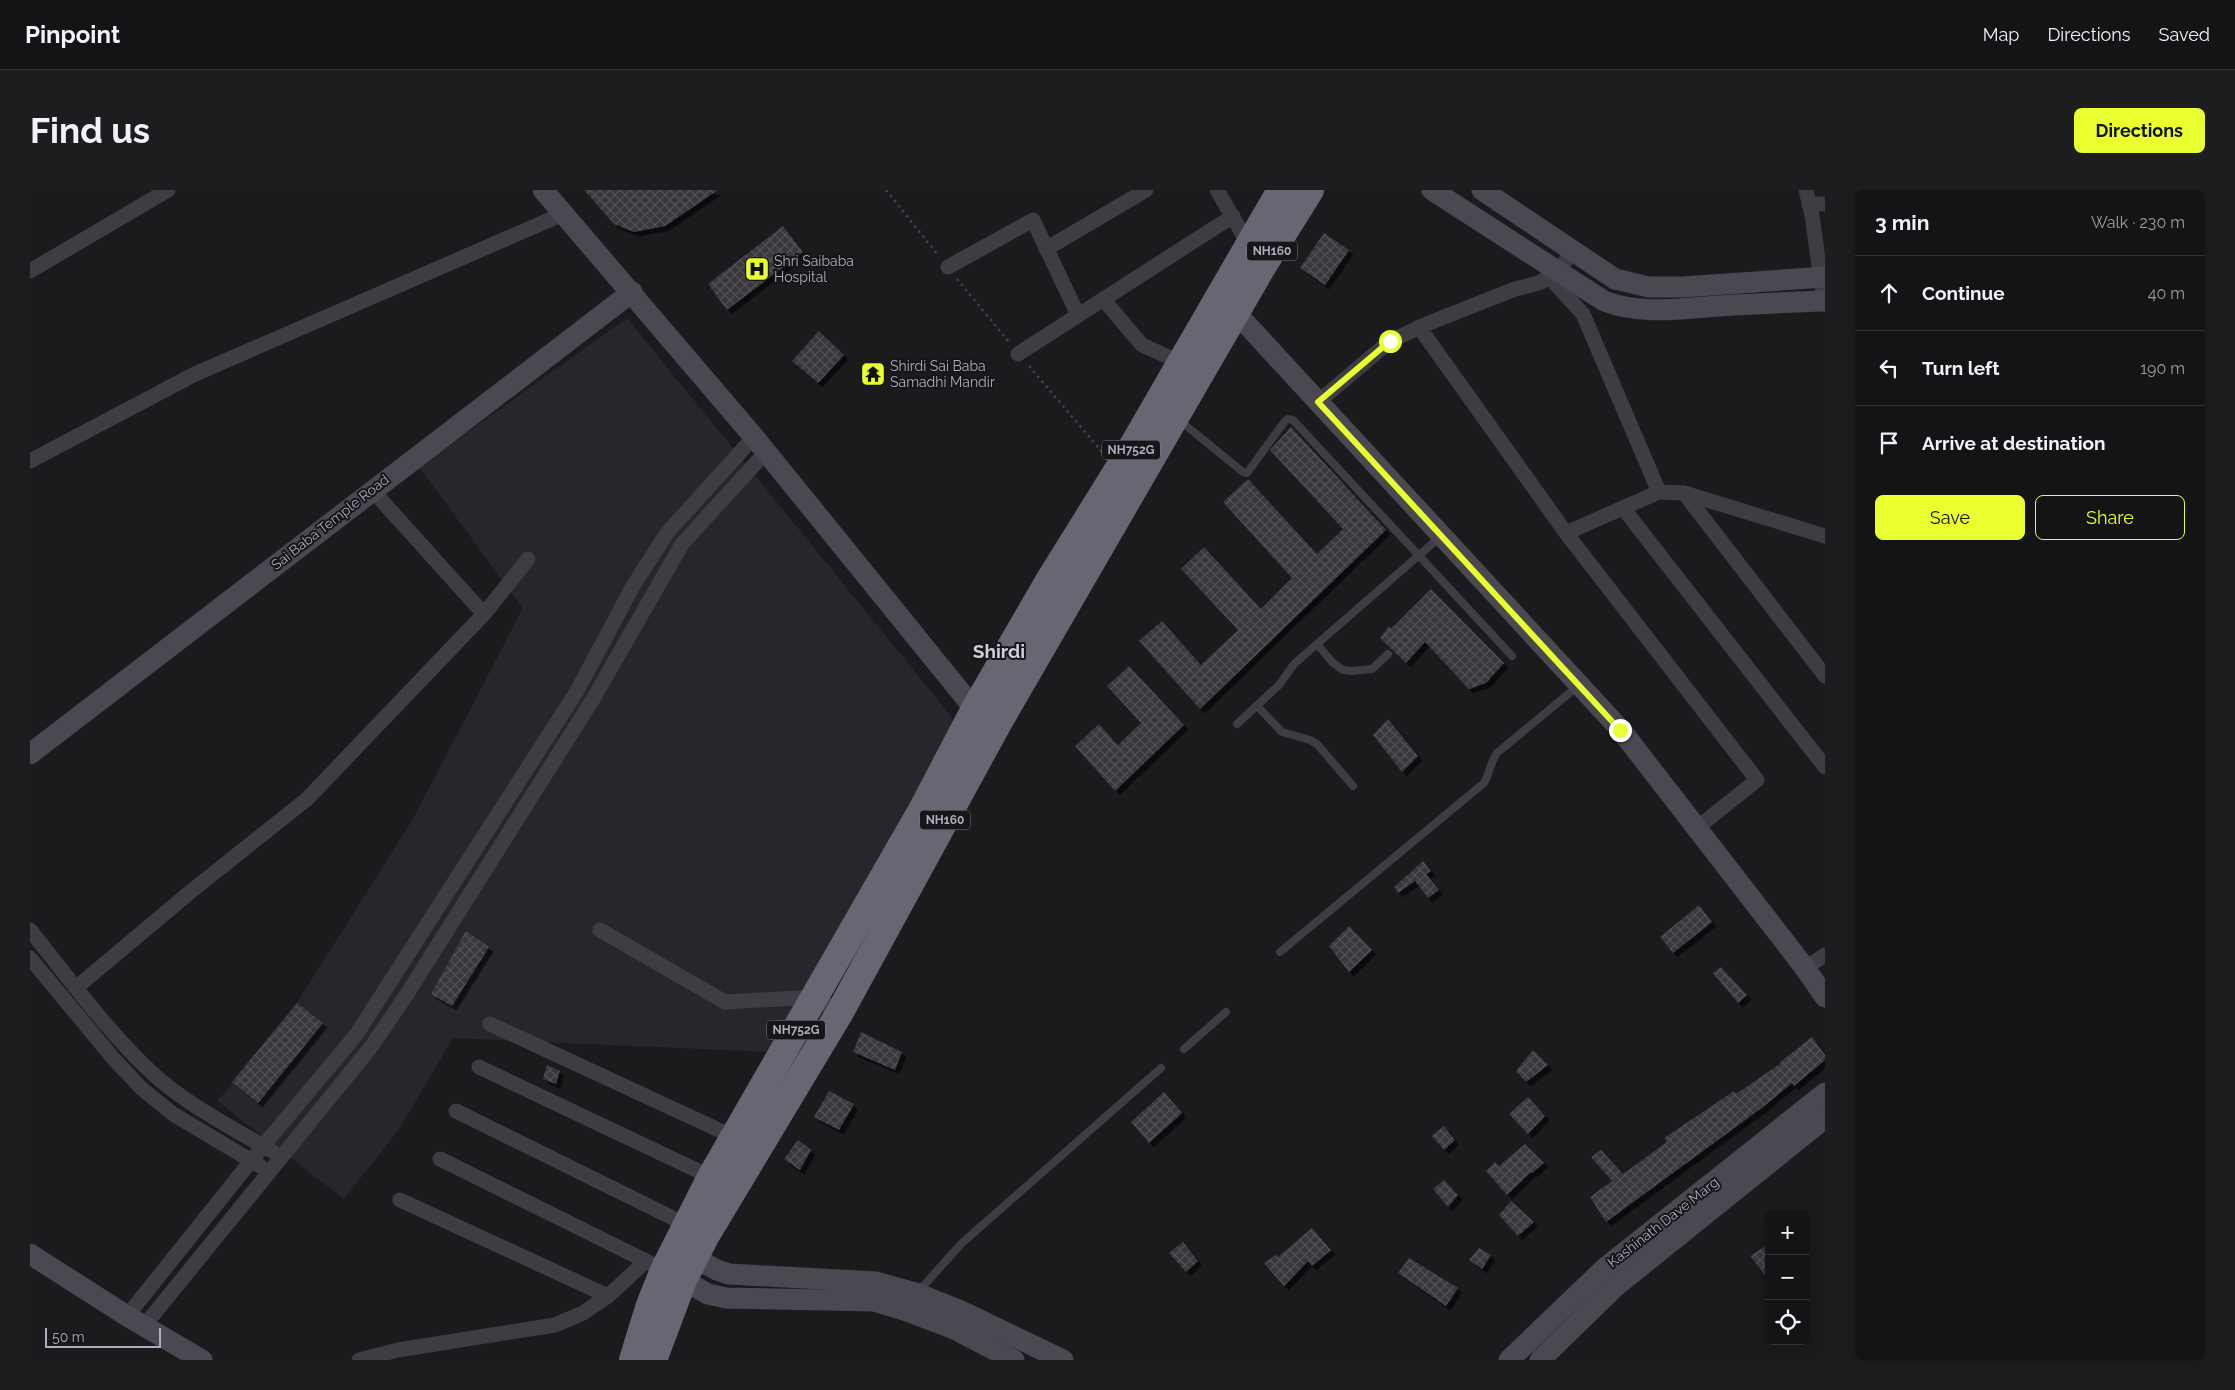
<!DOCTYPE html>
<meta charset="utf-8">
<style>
body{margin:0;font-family:Raleway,sans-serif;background:#1d1d1f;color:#f1f3f6}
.controls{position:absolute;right:15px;bottom:15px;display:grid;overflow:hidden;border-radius:8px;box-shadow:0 2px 12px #0003}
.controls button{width:45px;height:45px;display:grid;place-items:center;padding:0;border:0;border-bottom:1px solid #333335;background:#141416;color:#f1f3f6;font:25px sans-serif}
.scale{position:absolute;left:15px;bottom:12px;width:116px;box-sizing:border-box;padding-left:5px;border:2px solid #aeacbd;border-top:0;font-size:14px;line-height:18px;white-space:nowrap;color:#aeacbd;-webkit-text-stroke:4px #161518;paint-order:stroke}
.stop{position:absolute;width:15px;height:15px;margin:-11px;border:4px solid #e9ff30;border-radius:50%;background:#fff}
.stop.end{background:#e9ff30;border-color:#fff;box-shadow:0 1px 5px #0008}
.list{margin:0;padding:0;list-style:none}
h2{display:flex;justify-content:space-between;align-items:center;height:65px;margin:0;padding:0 20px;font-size:21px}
h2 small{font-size:16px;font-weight:400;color:#9d9ea1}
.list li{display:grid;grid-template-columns:32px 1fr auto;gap:15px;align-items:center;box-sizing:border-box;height:75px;padding:0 20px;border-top:1px solid #333335}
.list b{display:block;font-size:19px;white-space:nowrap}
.list em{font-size:16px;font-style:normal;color:#9d9ea1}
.actions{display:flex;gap:10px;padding:15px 20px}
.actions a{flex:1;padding:11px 0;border:1px solid #e9ff30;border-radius:8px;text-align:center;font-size:18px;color:#e9ff30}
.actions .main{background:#e9ff30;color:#111}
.icon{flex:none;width:28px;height:28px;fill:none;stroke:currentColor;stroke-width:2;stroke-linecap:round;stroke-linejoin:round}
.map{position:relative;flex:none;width:1795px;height:1170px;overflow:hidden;border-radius:8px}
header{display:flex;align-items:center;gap:30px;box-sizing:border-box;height:70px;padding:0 25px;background:#141416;border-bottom:1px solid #333335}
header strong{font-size:24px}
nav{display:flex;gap:28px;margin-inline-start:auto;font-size:18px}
.intro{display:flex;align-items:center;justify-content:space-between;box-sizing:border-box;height:120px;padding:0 30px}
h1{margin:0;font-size:35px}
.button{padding:12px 22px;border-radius:8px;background:#e9ff30;color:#111;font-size:18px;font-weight:700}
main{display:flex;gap:30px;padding:0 30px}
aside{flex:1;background:#141416;border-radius:8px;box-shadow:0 2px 12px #0003}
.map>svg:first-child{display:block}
</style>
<header>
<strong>Pinpoint</strong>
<nav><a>Map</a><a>Directions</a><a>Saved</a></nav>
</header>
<div class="intro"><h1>Find us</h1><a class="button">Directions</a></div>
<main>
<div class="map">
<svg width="1795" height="1170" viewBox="0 0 1795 1170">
<defs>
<pattern id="building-cross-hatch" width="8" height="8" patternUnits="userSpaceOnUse" patternTransform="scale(1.25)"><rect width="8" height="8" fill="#39373c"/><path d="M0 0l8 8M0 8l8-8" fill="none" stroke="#535156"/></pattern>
<filter id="shadow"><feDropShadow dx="4.5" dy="4.5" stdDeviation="0" flood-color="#0009"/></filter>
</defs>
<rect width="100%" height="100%" fill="#1b1a1d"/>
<path fill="#28262a" d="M597,128L925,531L741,862L423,848L368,941L314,1009L187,911L244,849L383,629L493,418L389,277Z"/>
<g fill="url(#building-cross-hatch)" filter="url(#shadow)">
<path d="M554,0H688L635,36L604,42L584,34Z"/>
<path d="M753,36L773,62L697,120L678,94Z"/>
<path d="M1294,43L1319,60L1295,95L1270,78Z"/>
<path d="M789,141L814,165L788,193L762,171Z"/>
<path d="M1261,237L1356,340L1170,519L1109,451L1132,431L1171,475L1208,440L1151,379L1174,357L1231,419L1262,388L1193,312L1218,289L1287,364L1313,339L1240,260Z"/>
<path d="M1401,399L1474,473L1456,493L1439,499L1395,452L1376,473L1350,448L1359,436L1361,439Z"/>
<path d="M1099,476L1154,535L1085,601L1045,556L1069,534L1088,555L1111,533L1077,496Z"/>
<path d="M1358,529L1388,566L1372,582L1343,545Z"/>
<path d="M1393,671L1401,681L1396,684L1409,700L1398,708L1385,691L1368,703L1364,697Z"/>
<path d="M1669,715L1682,732L1643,763L1630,747Z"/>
<path d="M1319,736L1342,760L1319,782L1299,756Z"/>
<path d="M436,741L459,757L422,816L401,804Z"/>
<path d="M1691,777L1717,805L1708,813L1683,783Z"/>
<path d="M267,813L293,833L228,913L202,892Z"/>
<path d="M831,842L872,862L865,880L823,862Z"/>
<path d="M1782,847L1795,865V870L1764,896L1762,893L1733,917L1576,1032L1560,1007L1582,991L1561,967L1571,960L1593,984L1637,952L1634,948L1704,901L1706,904L1750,874L1749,873Z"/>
<path d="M1503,860L1518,875L1496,892L1486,881Z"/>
<path d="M517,875L530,881L526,894L513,889Z"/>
<path d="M799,901L824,914L809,940L784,927Z"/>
<path d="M1134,902L1152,923L1119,953L1101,932Z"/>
<path d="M1498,907L1515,926L1498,944L1479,924Z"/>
<path d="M1414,936L1425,950L1414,960L1402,946Z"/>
<path d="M768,950L781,960L770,980L754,969Z"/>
<path d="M1495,954L1514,973L1502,983L1501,982L1477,1005L1456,981L1465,972L1469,976Z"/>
<path d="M1414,990L1428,1005L1418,1017L1403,999Z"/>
<path d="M1481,1011L1504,1032L1488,1046L1469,1025Z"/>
<path d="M1282,1038L1301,1060L1282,1076L1278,1071L1254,1096L1234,1073L1246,1065L1248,1067Z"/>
<path d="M1153,1052L1168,1071L1156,1082L1139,1063Z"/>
<path d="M1739,1054V1090L1720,1066Z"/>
<path d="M1449,1058L1461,1065L1452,1079L1439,1070Z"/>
<path d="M1379,1068L1428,1098L1416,1116L1368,1083Z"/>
</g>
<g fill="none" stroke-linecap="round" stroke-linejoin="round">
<g stroke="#424149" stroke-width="2.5" stroke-dasharray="2.5 4" stroke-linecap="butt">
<path d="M856,0L908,65"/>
<path d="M927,89L979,152"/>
<path d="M999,176L1073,263"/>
</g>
<g stroke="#3f3d44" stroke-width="8">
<path d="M1149,230L1213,282L1217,283L1255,231L1258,229L1263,230L1482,466"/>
<path d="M1287,454L1303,473L1313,480L1322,481L1342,479L1358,464"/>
<path d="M1227,516L1252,542L1280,550L1287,554L1323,596"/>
<path d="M1207,534L1249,495L1264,474L1410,347"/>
<path d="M1250,762L1454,593C1460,583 1460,573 1467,563L1548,496"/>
<path d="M1154,859L1196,822"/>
<path d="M888,1102L932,1053L1131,878"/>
</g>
<g stroke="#3f3d44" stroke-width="15">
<path d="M1187,0L1219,55"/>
<path d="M1776,0L1782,25L1794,111"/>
<path d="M1779,14H1795"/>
<path d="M1016,59L1116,0"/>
<path d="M918,77L1003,30L1048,125"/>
<path d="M0,81L138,0"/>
<path d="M1519,87L1553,124L1629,302"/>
<path d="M1073,109L1112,155L1150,172"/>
<path d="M1389,137L1536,343L1629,302L1654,303L1795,346"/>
<path d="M988,164L1203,26"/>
<path d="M1288,212L1360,151L1399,133L1485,99L1509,93L1529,81L1542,61"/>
<path d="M0,271L165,184L533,24"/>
<path d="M1654,303L1795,486"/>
<path d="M1593,318L1795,577"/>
<path d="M1536,343L1727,590L1667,638"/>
<path d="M454,424L498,369"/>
<path d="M0,740C39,788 76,840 121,882C154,913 202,938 242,961"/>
<path d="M570,740L695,812L784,807L810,822"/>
<path d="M0,768L83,868L111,898L143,924L230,976"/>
<path d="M1775,778L1795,765"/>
<path d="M47,797L159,703L277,609L454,424L342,300"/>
<path d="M460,834L704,947"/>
<path d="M449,877L681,987"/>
<path d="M426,921L657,1035"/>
<path d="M410,969L624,1075"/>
<path d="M370,1010L578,1106"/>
<path d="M97,1126L233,956L326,845L547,501L603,396L637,343L724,247"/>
<path d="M114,1136L341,857L377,804L563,509L652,354L736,262"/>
<path d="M329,1170L368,1160L525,1135L553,1123L578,1106L616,1071"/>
</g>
<g stroke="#4a4952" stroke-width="21">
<path d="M513,0L724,247L938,511L958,526"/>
<path d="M1402,0L1574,111C1611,125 1649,119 1688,116C1723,114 1759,112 1795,111"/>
<path d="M1452,0L1585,89L1619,97H1653L1795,87"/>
<path d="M1197,113L1590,539L1775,778L1795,807"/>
<path d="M0,564L602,102"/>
<path d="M650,1060L687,1080L699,1084L846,1092L886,1103L931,1121L1033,1170"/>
<path d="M0,1064L97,1126L172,1170"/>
<path d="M640,1083L678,1104L696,1108L844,1111L877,1121L924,1139L984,1170"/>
<path d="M1479,1170L1575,1078L1795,903"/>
<path d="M1510,1170L1586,1096L1795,928"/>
</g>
<g stroke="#696673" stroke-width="28">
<path d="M603,1170L620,1115L634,1080L681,987L892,620L946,517L1019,391L1101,259L1251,0"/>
<path d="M623,1170L653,1090L676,1045L810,822L968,533L1232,77L1280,0"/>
</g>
</g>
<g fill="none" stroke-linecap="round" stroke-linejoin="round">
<path stroke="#e9ff30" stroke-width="6" d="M1360,151L1288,212L1590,540"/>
</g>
<defs>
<symbol id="hospital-square" viewBox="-11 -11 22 22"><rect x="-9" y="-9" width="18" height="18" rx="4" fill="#e9ff30" stroke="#161518"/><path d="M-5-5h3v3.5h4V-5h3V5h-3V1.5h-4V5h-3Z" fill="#111"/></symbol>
<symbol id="temple-square" viewBox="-11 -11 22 22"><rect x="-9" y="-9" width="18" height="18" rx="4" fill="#e9ff30" stroke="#161518"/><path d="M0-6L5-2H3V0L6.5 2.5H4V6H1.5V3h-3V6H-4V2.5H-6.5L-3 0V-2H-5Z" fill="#111"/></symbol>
</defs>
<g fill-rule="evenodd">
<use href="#hospital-square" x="713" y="65" width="28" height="28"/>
<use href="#temple-square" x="829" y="170" width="28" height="28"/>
</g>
<g text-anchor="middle" stroke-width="4" stroke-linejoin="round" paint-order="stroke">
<g fill="#161518" stroke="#807f8c" stroke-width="1">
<rect x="1217" y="51.5" width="50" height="19" rx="4"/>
<rect x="1072" y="250.5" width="58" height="19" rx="4"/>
<rect x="890" y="620.5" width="50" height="19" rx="4"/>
<rect x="737" y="830.5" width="58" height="19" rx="4"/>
</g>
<g font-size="12" font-weight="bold" fill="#aeacbd">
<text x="1242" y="65">NH160</text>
<text x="1101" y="264">NH752G</text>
<text x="915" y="634">NH160</text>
<text x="766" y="844">NH752G</text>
</g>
<g font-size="14" fill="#aeacbd" stroke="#161518" text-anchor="start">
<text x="744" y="76">Shri Saibaba<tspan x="744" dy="16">Hospital</tspan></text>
<text x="860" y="181">Shirdi Sai Baba<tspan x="860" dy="16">Samadhi Mandir</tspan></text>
</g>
<g font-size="14" fill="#aeacbd" stroke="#161518">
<text transform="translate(300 332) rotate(-38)" y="5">Sai Baba Temple Road</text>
<text transform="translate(1633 1032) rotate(-38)" y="5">Kashinath Dave Marg</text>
</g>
<g font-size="19" font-weight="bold" fill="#cfcdd9" stroke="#161518">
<text x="969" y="468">Shirdi</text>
</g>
</g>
</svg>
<div class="controls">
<button>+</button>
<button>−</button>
<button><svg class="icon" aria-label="locate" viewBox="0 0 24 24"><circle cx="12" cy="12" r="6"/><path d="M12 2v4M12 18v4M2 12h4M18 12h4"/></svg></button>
</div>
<div class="scale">50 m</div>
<div class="stop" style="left:1360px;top:151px"></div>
<div class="stop end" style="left:1590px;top:540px"></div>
</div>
<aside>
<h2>3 min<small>Walk · 230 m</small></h2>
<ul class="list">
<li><svg class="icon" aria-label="ahead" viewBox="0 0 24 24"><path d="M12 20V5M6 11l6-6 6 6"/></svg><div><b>Continue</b></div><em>40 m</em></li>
<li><svg class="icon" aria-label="left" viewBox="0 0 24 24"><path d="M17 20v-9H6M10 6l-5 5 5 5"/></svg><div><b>Turn left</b></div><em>190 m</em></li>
<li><svg class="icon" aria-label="arrive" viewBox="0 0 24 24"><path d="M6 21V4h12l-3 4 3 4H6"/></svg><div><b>Arrive at destination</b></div></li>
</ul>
<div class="actions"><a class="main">Save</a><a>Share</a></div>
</aside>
</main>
